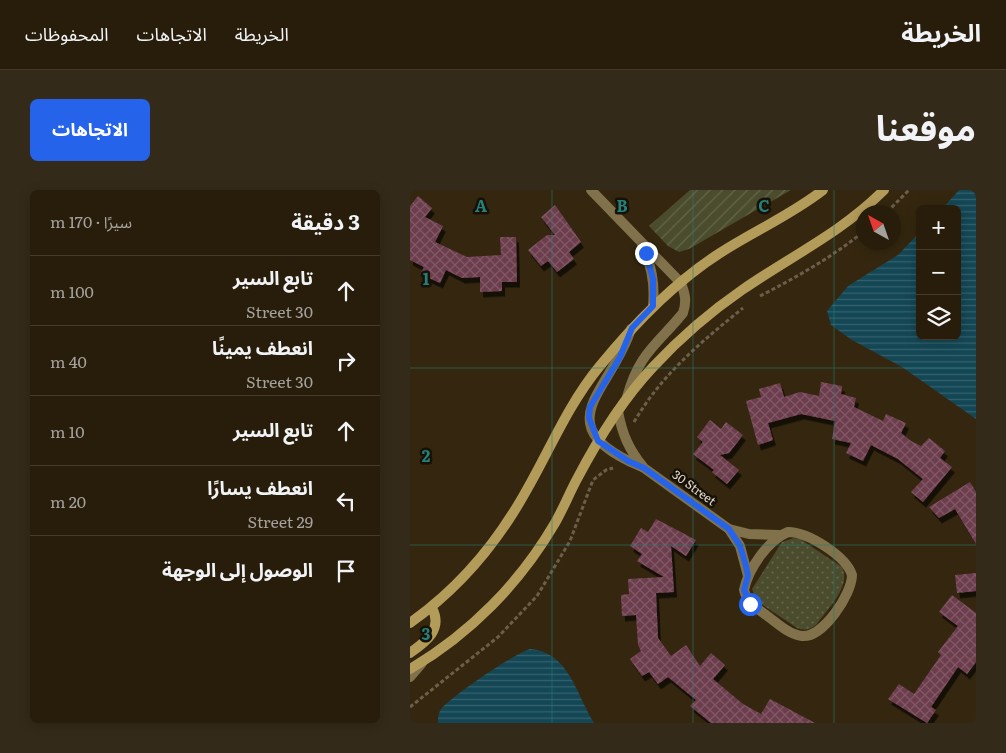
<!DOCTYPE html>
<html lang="ar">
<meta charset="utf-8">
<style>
body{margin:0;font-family:Literata,"Noto Sans Arabic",serif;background:#342a19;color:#f1f3f6;direction:rtl}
.controls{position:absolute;right:15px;top:15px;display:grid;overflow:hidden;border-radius:8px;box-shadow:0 2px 12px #0003}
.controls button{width:45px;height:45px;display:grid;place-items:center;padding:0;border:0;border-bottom:1px solid #443b2c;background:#281d0b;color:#f1f3f6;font:25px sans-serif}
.compass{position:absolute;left:446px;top:15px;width:45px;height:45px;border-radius:50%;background:#281d0b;box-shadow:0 2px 12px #0003;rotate:320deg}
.stop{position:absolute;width:15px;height:15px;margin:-11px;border:4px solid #2563eb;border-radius:50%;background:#fff}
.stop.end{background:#2563eb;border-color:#fff;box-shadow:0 1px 5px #0008}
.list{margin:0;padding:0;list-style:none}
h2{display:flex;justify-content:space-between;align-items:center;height:65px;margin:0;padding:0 20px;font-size:21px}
h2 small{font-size:16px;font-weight:400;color:#a5a29d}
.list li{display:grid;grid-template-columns:32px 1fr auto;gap:15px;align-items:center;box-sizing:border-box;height:70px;padding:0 20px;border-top:1px solid #443b2c}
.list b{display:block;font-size:19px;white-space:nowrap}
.list p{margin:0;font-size:16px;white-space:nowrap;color:#a5a29d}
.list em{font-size:16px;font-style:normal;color:#a5a29d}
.icon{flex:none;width:28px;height:28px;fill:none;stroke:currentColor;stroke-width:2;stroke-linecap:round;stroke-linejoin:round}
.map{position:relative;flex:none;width:566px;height:533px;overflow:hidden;direction:ltr;border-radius:8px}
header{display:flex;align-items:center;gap:30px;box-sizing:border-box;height:70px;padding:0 25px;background:#281d0b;border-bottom:1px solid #443b2c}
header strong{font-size:24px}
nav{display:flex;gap:28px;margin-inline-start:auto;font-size:18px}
.intro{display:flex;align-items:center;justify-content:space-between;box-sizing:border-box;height:120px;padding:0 30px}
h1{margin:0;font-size:35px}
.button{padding:12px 22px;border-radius:8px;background:#2563eb;color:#fff;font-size:18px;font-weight:700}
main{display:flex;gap:30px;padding:0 30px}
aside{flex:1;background:#281d0b;border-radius:8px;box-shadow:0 2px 12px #0003}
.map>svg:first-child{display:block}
</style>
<header>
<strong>الخريطة</strong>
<nav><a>الخريطة</a><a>الاتجاهات</a><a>المحفوظات</a></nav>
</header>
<div class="intro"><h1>موقعنا</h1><a class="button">الاتجاهات</a></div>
<main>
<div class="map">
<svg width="566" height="533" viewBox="0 0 566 533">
<defs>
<pattern id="park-dots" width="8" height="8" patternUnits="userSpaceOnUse" patternTransform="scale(1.25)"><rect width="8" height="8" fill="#4a4c2d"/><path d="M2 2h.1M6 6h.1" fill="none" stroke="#64654a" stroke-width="1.8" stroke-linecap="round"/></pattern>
<pattern id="garden-furrows" width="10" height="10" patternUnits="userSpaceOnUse" patternTransform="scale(1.25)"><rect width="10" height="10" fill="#4a4c2d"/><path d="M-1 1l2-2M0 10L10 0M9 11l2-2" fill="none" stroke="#64654a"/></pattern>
<pattern id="water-rules" width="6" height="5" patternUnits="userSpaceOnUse" patternTransform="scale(1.25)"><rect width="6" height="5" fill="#144755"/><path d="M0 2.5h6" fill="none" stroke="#36616c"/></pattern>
<pattern id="building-cross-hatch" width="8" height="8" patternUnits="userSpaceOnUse" patternTransform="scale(1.25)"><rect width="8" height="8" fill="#6c3c4e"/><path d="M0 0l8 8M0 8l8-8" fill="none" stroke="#815866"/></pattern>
<filter id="shadow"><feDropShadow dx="3" dy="5.5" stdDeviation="0" flood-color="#0009"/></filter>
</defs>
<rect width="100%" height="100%" fill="#35270f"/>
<path fill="url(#park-dots)" d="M384,348L390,349L432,377C442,396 417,419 407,434C400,440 395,441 387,438L347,411L342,399L372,352Z"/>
<path fill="url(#garden-furrows)" d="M280,0H381L279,59L269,62L258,56L239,36Z"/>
<g fill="url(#water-rules)">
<path d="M549,0H566V229L492,177L442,150L421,135L417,121L438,96L488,65L510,42V146H547V19H532Z"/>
<path d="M120,459C159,462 166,504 184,533H28C28,528 28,523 32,518C45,504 102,465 120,459Z"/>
</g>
<g fill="url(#building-cross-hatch)" filter="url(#shadow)">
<path d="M8,6L22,18L15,27L33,36L25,52L57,67L91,65L90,47H106L107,92H92V101L70,102V87L52,88L36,80L30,93L10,84L14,77L0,70V16Z"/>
<path d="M145,15L171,52L159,62L164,69L147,82L138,71L131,76L118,60L137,45H145L131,27Z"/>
<path d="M411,192L432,196L431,204L446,208L444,217L473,231L476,224L496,233L491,243L501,251L511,256L519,248L535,261L530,268L542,277L513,312L501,302L513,289L488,269L461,255L453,271L436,263L441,253L422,249L425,231L391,224L358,233L363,250L348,255L336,211L351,207L349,199L370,193L374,207L390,202L409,206Z"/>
<path d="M300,230L311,239L316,232L333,245L319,263L310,265L329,280L317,294L302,282L304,280L283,264L293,252L287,247Z"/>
<path d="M560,292L566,302V354L545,319L529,328L519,317Z"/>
<path d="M246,329L286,350L276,366L261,356L264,402L246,403L248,448L261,466L276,455L290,476L301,463L315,475L303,489L333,514L351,524L360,509L405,533H301L280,516L286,510L258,487L248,494L239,482L232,486L220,469L231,461L228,455L226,425L212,426L211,405L219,404L218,389L254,387L227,371L232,364L220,356L231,338L238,342Z"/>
<path d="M566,383V401L547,403L545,385Z"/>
<path d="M542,405L566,423V472L557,484L548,477L521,517L526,520L517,533L478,509L489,494L504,504L531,465L528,462L548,436L529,422Z"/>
</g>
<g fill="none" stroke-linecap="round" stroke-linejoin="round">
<g stroke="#6c5f4a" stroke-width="3" stroke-dasharray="4 2.5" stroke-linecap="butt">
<path d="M477,22L499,0"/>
<path d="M350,106C387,87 422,67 453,42"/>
<path d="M224,232C252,184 291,152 333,118"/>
<path d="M0,517L88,447L127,406L160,351L183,290L196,280L203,278"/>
</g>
<g stroke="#81724b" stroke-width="10">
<path d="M181,0L271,93C275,104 277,111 273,123C246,156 229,163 217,207"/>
<path d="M232,56C242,75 245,95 243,116"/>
<path d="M221,139C201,202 133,235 232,277"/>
<path d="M208,221C212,244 219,260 234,278L319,339L330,356L338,386"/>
<path d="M319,339L339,344L369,345"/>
<path d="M378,342C398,342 436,366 442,385C442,404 413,448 392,446C379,445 366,432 356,425C346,417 337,413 334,400C338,379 358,350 378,342Z"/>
<path d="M0,487L12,473"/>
</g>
<g stroke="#b39b5a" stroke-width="10">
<path d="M0,433C41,404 76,366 103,323C134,275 153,221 189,177C224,134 263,93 310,63C344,41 381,25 413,0"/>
<path d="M0,463C17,451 33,439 22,418"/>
<path d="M0,479C60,444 110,393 145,333C153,319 159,304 167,289C188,249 212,210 243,177C270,148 300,122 332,100C381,66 431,43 474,0"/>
</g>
</g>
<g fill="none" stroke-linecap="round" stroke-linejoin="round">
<path stroke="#2563eb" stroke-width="6" d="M236,63L243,89V116L222,138L210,167L180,217L179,228L188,251L218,271L234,278L319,339L330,356L336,376L338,386L334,400L340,414"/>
</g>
<path fill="none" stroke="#248078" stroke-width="1" stroke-opacity="0.55" d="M142,0V533M283,0V533M424,0V533M0,178H566M0,355H566"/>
<g text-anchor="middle" stroke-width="5" stroke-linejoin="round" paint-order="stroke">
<g font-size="12" fill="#e4dbcd" stroke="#171107">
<text transform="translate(284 298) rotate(36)" y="4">30 Street</text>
</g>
</g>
<g font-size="16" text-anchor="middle" font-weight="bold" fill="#248078" stroke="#171107" stroke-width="5" stroke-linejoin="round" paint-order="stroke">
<text x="71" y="22">A</text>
<text x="212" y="22">B</text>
<text x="354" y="22">C</text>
<text x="16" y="95">1</text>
<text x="16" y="272">2</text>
<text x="16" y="450">3</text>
</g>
</svg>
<div class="controls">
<button>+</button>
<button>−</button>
<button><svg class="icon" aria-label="layers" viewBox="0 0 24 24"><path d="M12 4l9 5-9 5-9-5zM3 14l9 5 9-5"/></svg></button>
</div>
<svg class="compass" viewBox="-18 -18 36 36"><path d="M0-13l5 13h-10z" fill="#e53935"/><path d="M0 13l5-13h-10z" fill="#a5a29d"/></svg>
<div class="stop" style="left:340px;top:414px"></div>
<div class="stop end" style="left:236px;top:63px"></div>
</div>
<aside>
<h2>3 دقيقة<small>سيرًا · 170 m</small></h2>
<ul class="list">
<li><svg class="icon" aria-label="ahead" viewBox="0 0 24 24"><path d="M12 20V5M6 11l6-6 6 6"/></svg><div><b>تابع السير</b><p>30 Street</p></div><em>100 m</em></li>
<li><svg class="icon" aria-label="right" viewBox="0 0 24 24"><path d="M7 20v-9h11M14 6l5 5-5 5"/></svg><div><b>انعطف يمينًا</b><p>30 Street</p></div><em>40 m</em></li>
<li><svg class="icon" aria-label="ahead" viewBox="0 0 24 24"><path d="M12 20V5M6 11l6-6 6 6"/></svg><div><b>تابع السير</b></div><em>10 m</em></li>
<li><svg class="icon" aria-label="left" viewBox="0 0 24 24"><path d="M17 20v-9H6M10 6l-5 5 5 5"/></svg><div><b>انعطف يسارًا</b><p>29 Street</p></div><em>20 m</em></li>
<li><svg class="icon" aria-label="arrive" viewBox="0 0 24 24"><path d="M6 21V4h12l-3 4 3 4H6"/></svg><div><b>الوصول إلى الوجهة</b></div></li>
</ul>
</aside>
</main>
